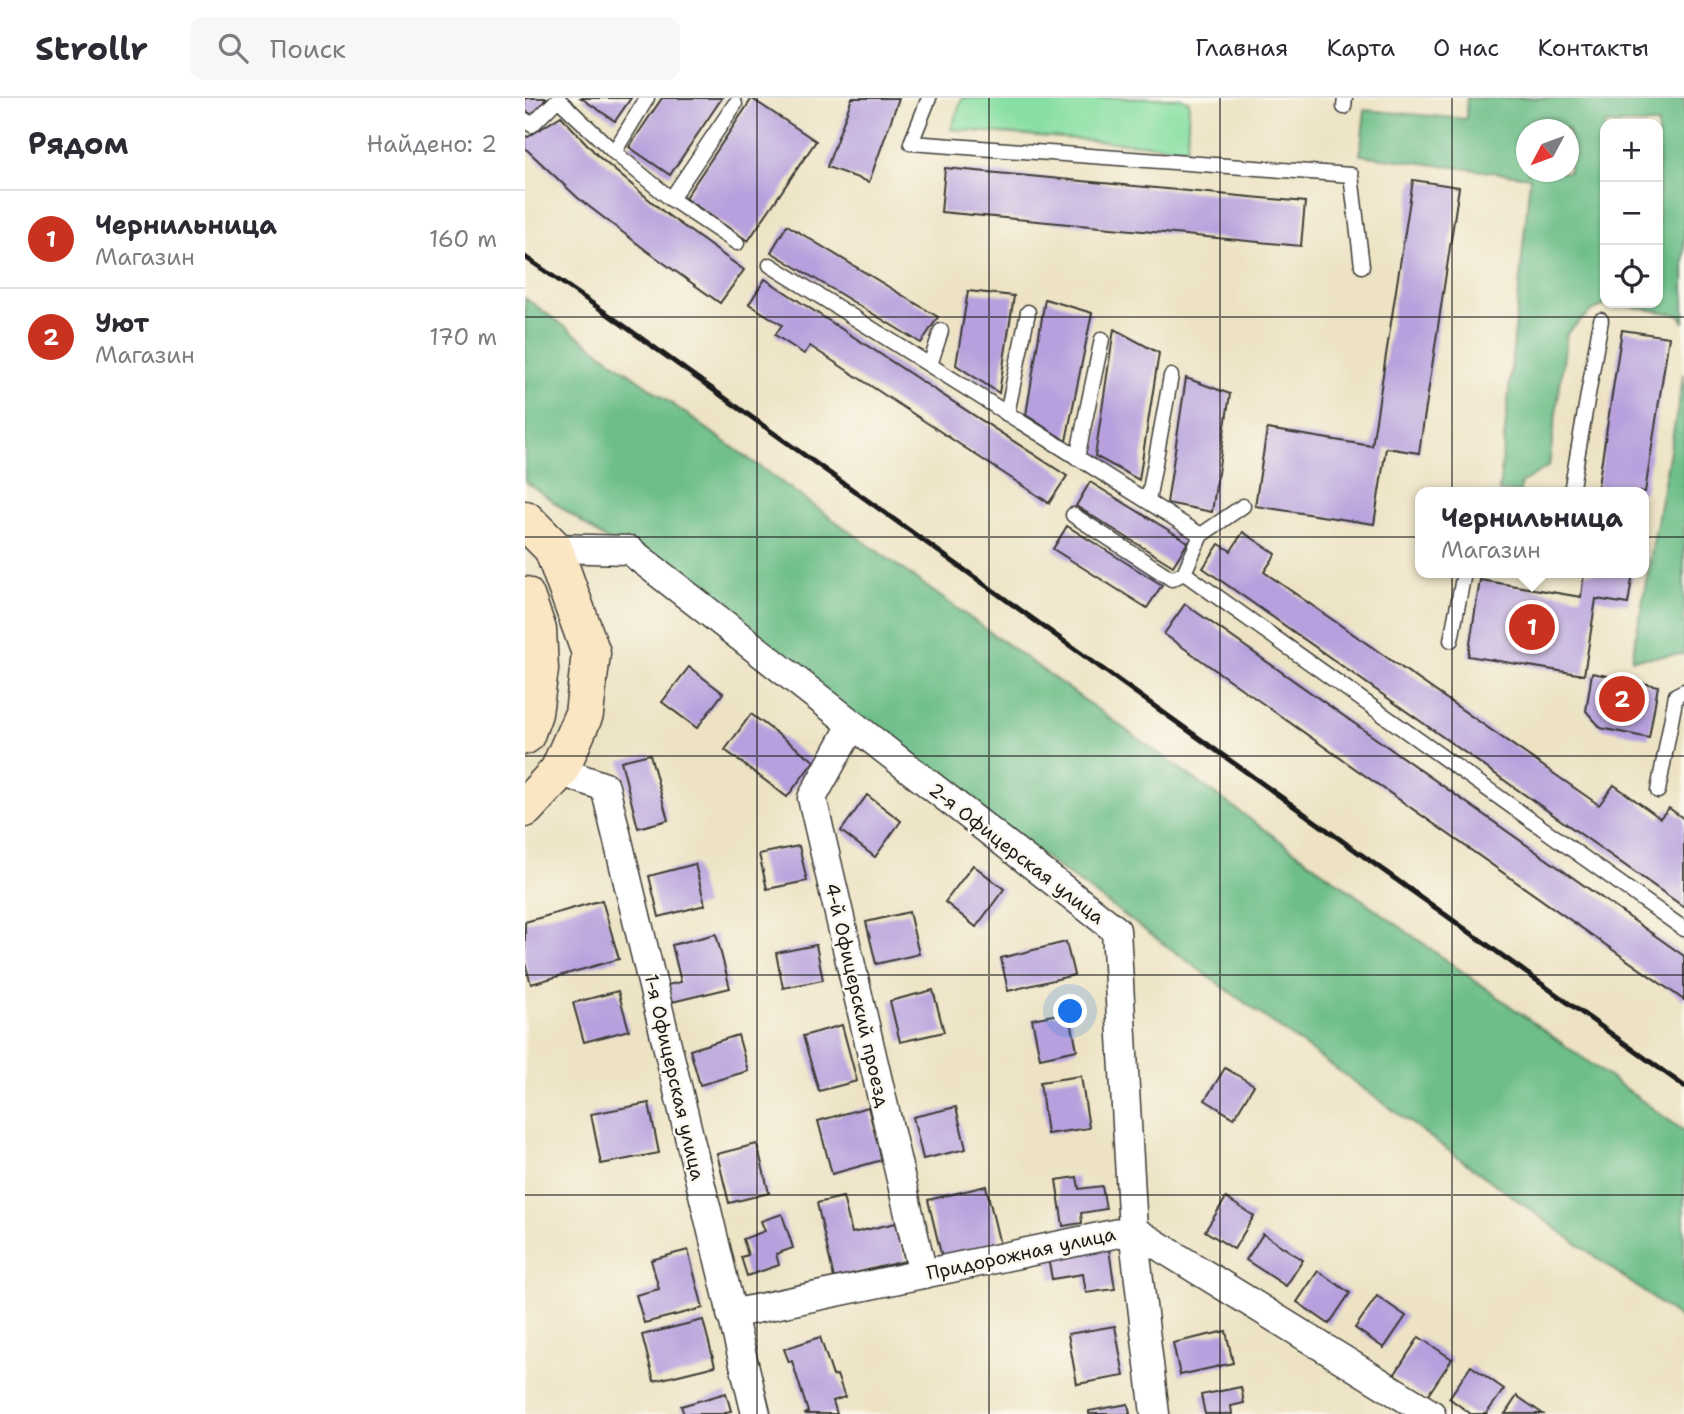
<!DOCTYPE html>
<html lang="ru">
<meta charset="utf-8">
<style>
body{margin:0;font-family:"Shantell Sans",sans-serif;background:#f7f7f7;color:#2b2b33}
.controls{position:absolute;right:21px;top:21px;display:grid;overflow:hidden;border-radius:14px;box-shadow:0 2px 5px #0004}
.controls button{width:63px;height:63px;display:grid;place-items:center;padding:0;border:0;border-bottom:2px solid #e1e1e2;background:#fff;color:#2b2b33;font:35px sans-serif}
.compass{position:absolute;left:991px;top:21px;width:63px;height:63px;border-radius:50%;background:#fff;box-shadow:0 2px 5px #0004;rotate:229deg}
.you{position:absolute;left:546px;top:914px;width:24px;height:24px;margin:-18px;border:5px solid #fff;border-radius:50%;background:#1a73e8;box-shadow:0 0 0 10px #1a73e833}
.badge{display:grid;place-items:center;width:46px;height:46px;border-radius:50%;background:#c8321e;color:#fff;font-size:23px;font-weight:700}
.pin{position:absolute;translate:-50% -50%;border:4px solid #fff;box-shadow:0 2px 7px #0006}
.popup{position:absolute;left:890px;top:389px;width:234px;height:91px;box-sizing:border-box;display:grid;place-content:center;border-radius:14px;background:#fff;filter:drop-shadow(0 2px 5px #0005);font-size:23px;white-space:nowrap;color:#7c7c81}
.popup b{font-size:26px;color:#2b2b33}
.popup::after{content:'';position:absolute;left:50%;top:100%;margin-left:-14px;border:14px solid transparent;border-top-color:#fff}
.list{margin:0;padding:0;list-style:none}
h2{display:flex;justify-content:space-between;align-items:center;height:91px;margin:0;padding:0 28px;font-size:30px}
h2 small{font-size:23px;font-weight:400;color:#7c7c81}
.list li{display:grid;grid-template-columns:46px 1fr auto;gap:21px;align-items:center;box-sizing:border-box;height:98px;padding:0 28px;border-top:2px solid #e1e1e2}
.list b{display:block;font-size:26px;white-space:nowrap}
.list p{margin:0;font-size:23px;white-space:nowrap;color:#7c7c81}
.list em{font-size:23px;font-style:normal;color:#7c7c81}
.icon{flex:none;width:38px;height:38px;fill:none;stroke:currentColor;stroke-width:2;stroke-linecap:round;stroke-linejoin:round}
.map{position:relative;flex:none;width:1159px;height:1316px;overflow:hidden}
header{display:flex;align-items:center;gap:42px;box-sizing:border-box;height:98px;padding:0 35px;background:#fff;border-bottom:2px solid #e1e1e2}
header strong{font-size:33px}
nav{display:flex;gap:38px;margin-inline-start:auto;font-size:24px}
.search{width:490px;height:63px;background:#f7f7f7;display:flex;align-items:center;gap:18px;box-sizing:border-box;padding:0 24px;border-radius:14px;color:#7c7c81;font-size:26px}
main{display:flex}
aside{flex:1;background:#fff}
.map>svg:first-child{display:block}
</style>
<header>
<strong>Strollr</strong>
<div class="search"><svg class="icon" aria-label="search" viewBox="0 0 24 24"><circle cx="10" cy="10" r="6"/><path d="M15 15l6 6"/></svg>Поиск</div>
<nav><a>Главная</a><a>Карта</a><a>О нас</a><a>Контакты</a></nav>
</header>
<main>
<aside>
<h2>Рядом<small>Найдено: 2</small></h2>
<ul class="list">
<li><span class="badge">1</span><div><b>Чернильница</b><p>Магазин</p></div><em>160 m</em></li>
<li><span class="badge">2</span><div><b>Уют</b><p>Магазин</p></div><em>170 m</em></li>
</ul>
</aside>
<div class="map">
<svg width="1159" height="1316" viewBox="0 0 1159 1316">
<rect width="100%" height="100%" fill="#fbf7ec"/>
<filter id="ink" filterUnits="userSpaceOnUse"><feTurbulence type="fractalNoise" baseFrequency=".0143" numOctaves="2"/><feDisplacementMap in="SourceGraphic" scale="14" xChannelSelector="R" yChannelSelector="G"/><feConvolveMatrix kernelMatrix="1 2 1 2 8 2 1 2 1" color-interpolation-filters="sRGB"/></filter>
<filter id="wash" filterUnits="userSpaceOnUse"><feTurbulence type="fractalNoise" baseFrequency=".00686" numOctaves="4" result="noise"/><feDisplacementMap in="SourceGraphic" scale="28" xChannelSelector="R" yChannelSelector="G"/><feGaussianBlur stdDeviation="1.57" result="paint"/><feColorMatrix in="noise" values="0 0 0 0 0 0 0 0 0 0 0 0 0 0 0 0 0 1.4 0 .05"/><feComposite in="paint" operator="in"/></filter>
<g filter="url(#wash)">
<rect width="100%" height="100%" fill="#ede3c4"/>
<path fill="#87dfa3" stroke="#527e60" stroke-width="2" d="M437,0H656L664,4L662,50L426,31Z"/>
<g fill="#6dbe89" stroke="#446d52" stroke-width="2" fill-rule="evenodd">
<path d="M942,0H1159V225L1155,217L1085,205L1066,213L1042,235L1024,368L996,385L995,394H974L1005,79L835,57L840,12L941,21ZM1080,26H1133V205H1080ZM1002,32H1044V74H1002Z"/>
<path d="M0,200L1159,1033V1223L0,383Z"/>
<path d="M1159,275V556L1107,561Z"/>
</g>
<g id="blocks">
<g fill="#b7a0dd">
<path d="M0,0H21L9,18L0,12Z"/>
<path d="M56,0H106L90,23Z"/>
<path d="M137,0H197L145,77L104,49Z"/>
<path d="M223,0H231L229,2L291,43L223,143L160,100L226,2Z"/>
<path d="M327,0H374L344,84L302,69Z"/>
<path d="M36,18L74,59L140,115L219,172L195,205L122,153L53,100L0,50V38L3,39Z"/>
<path d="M420,70L780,104L776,148L416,114Z"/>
<path d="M888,82L934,89L894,355L861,350L849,426L730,408L742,331L847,348Z"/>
<path d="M262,127L413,219L396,245L246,154Z"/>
<path d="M240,181L542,378L524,405L285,248L279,256L250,237L257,227L224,206Z"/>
<path d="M443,193L489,198L474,295L431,267Z"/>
<path d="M520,201L567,215L541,343L501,317Z"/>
<path d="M589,231L634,255L614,382L570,358Z"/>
<path d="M1097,232L1144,239L1120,394H1072Z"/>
<path d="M661,280L705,296L687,414L642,405Z"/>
<path d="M565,384L663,444L648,468L551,408Z"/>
<path d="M542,428L637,487L622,510L528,451Z"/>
<path d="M718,434L751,456L739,474L1074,707L1089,687L1135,720L1144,710L1159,721V809L678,470L694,446L706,453Z"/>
<path d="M1059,475H1108L1103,506L1071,501L1059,577L943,558L955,482L1056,499Z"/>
<path d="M660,506L1159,858V902L639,536Z"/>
<path d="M164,569L198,595L172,630L137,604Z"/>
<path d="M1067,575L1133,588L1124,640L1076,630L1061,613Z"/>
<path d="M226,616L289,663L262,699L200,652Z"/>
<path d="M125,656L143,722L113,730L96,663Z"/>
<path d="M342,697L376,723L350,759L316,733Z"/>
<path d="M274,748L282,783L242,791L234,756Z"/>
<path d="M170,766L180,807L134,819L124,778Z"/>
<path d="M448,767L479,791L451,829L420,804Z"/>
<path d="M77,802L94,861L6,886L0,865V824Z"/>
<path d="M384,814L394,856L351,866L341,824Z"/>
<path d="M191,836L205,890L143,905L138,888L156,884L147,847Z"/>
<path d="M541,844L549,877L483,893L476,860Z"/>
<path d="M291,847L298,882L258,890L251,855Z"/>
<path d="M408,892L419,934L375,944L365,903Z"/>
<path d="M93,893L104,932L59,944L48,905Z"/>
<path d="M544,914L552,952L515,960L507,921Z"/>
<path d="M317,927L332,983L294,993L278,938Z"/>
<path d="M213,937L223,973L175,987L165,952Z"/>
<path d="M700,970L729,987L709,1020L680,1002Z"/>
<path d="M556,978L564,1030L522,1036L515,984Z"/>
<path d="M124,1005L134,1055L76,1066L66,1016Z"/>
<path d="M343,1009L357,1062L307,1076L293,1023Z"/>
<path d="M431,1009L441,1051L398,1061L388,1019Z"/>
<path d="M232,1046L244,1095L204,1105L192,1056Z"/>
<path d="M552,1079L554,1091L577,1088L581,1111L556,1115L557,1125L538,1128L531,1082Z"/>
<path d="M461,1088L475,1147L417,1160L403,1102Z"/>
<path d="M318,1099L327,1135L371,1125L380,1163L309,1180L292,1105Z"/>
<path d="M701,1100L729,1118L709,1151L680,1133Z"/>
<path d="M257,1116L268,1150L251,1156L254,1167L222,1178L216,1159L223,1157L218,1141L240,1133L236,1123Z"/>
<path d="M738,1136L778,1162L761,1188L721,1162Z"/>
<path d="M583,1145L590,1191L561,1195L558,1176L527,1181L522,1155Z"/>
<path d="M163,1152L178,1210L119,1225L111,1197L134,1191L126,1162Z"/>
<path d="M793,1173L825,1195L804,1226L772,1204Z"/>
<path d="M852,1198L881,1218L859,1250L830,1230Z"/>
<path d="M178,1222L190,1268L129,1283L117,1237Z"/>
<path d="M590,1228L599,1278L552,1286L543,1236Z"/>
<path d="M701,1233L708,1265L655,1277L648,1245Z"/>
<path d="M295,1239L308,1278L312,1277L320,1299L308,1303L312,1316H279L283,1314L267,1263L264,1264L259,1251Z"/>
<path d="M894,1239L927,1261L901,1300L868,1279Z"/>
<path d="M946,1268L979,1291L961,1316H946L924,1300Z"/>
<path d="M716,1289L719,1305L706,1308L707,1316H680L676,1297Z"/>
<path d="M201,1295L206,1313L200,1314L201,1316H159L156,1308Z"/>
<path d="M992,1298L1018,1316H980Z"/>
<path d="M603,1306L605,1316H564V1313Z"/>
</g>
</g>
</g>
<g filter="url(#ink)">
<use href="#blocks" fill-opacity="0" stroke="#3b3a35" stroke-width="2"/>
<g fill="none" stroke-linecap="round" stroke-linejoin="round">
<defs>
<g id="lane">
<path d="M404,0L386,45L826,77L837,168"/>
<path d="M819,9L820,0"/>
<path d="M0,22L7,27L33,1L89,54L146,101L212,145"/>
<path d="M89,54L122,0"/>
<path d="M146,101L210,6"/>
<path d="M245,167L676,437L718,408"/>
<path d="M405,267L416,233"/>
<path d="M482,316L503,214"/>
<path d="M552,360L577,241"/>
<path d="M1046,394L1076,222"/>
<path d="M623,403L646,278"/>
<path d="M548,417L647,481L659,475L676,437"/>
<path d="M659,475L1159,831"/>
<path d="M926,542L939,475"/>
<path d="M1133,693L1151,597L1159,593"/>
</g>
<g id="street">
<path d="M28,450L104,452L591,832L608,1132L630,1316"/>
<path d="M327,627L287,700L398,1176"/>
<path d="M34,673L80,689L231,1316"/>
<path d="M206,1216L608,1132L906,1316"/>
</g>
<g id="secondary">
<path d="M0,422L28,450L66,555L59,616L34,673L0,710"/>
<path d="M0,498L12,532L14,571L8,615L0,637"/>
</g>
</defs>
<use href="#lane" stroke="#3b3a35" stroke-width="17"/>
<use href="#street" stroke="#3b3a35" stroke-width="31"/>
<use href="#secondary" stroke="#3b3a35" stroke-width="41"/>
<use href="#lane" stroke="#fff" stroke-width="14"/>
<use href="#street" stroke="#fff" stroke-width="28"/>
<use href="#secondary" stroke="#fbe6c4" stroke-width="38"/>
<path stroke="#1c1c1c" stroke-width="5" d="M0,159L84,217L1159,988"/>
</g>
</g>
<path fill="none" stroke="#1c1c1c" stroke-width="2" stroke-opacity="0.55" d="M232,0V1316M464,0V1316M695,0V1316M927,0V1316M0,219H1159M0,439H1159M0,658H1159M0,877H1159M0,1097H1159"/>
<g text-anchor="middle" stroke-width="5" stroke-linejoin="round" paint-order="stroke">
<g font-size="19" fill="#1c1c1c" stroke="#fbf7ec">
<text transform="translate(492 755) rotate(38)" y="7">2-я Офицерская улица</text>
<text transform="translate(333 897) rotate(77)" y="7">4-й Офицерский проезд</text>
<text transform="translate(150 979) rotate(77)" y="7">1-я Офицерская улица</text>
<text transform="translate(496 1155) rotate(-12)" y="7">Придорожная улица</text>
</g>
</g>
</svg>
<div class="controls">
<button>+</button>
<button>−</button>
<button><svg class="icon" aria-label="locate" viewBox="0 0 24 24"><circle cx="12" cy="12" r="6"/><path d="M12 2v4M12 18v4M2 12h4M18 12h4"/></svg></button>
</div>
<svg class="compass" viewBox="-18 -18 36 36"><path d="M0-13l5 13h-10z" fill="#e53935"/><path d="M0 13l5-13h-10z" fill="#7c7c81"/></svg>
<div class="you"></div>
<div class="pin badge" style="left:1007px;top:529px">1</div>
<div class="popup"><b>Чернильница</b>Магазин</div>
<div class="pin badge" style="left:1097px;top:601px">2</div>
</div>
</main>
